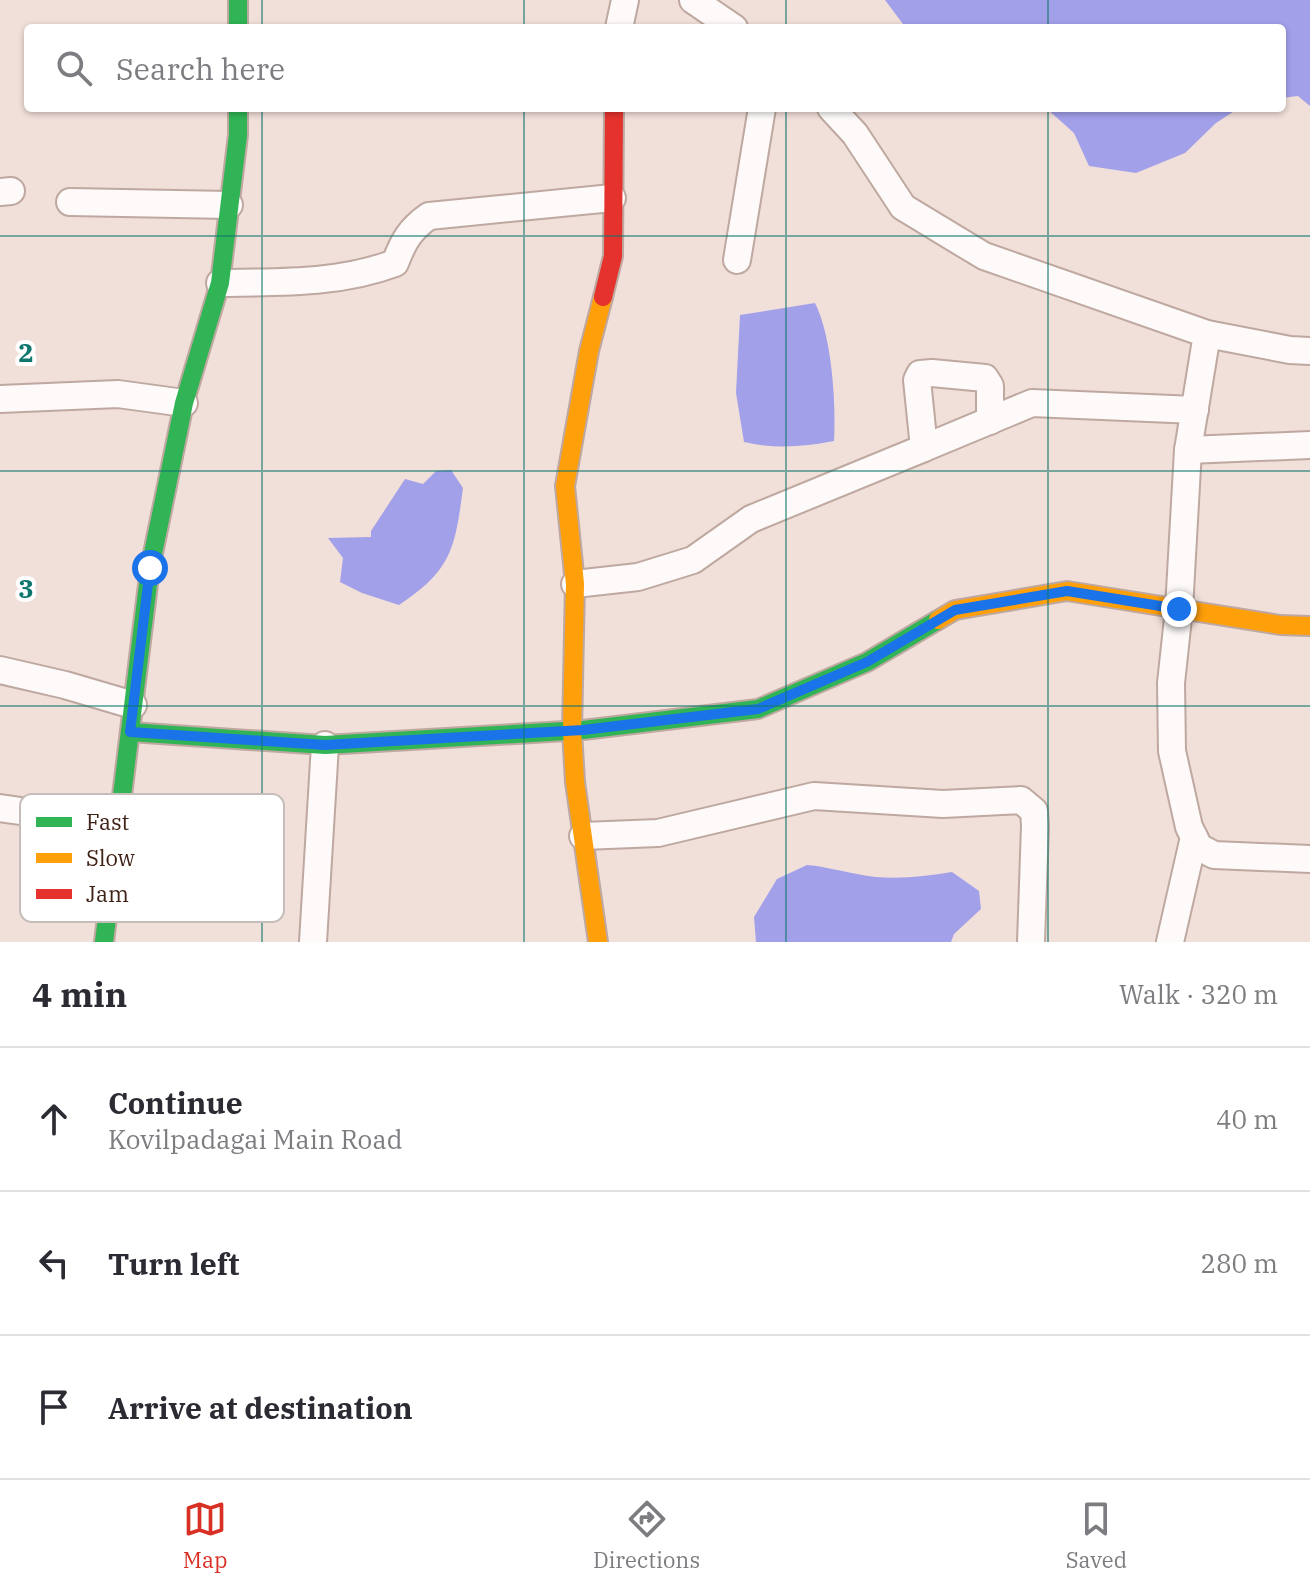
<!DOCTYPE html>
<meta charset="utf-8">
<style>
body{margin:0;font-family:"IBM Plex Serif",serif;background:#f7f7f7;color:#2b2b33}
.stop{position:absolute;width:24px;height:24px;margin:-18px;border:6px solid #1a73e8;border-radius:50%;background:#fff}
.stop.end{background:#1a73e8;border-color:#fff;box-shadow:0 2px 8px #0008}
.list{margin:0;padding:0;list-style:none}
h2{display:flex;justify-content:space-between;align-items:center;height:104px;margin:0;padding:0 32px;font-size:34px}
h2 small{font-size:26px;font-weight:400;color:#7c7c81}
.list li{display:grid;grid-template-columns:52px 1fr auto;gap:24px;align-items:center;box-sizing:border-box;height:144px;padding:0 32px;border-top:2px solid #e1e1e2}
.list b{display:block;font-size:30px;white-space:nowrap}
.list p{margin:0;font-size:26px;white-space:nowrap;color:#7c7c81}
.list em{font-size:26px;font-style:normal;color:#7c7c81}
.icon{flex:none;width:44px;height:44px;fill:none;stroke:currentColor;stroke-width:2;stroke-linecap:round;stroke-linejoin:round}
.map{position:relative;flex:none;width:1310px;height:942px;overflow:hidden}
.search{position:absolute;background:#fff;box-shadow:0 2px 6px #0004;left:24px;right:24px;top:24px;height:88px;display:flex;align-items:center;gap:20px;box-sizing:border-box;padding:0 28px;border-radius:8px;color:#7c7c81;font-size:30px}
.sheet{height:536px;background:#fff}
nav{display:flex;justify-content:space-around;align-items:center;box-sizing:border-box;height:112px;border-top:2px solid #e1e1e2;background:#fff;font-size:22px;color:#7c7c81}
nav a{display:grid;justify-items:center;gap:4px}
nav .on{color:#d93025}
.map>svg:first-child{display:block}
</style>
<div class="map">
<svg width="1310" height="942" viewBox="0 0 1310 942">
<rect width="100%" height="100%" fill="#f1dfd9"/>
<g fill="#a3a0ea">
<path d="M885,0H1310V106L1298,96L1282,98V28H906Z"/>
<path d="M1046,108H1239L1216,123L1185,153L1136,173L1089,166L1074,133Z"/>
<path d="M815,303C832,337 836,403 834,441C803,447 774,449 744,442L736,393L740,315Z"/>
<path d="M451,470L463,488C455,548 452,570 399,605L362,593L340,582L343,558L328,538L371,537V531L405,479L423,484L436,471Z"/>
<path d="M807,865C828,867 839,871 857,874C890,881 920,877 952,872L979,891L981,909L954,934L951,942H756L754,917L777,879Z"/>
</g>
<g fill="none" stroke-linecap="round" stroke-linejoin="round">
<defs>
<g id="street">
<path d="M693,0L734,28"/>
<path d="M619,28L625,0"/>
<path d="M831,108L855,134L903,207L984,256L1207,334L1290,350L1310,351"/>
<path d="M0,192L11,191"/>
<path d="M70,202L229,205"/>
<path d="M737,260L762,108"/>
<path d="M220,283C280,282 339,284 395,263C403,242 410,229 429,216L612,198"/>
<path d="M1207,334L1188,450L1179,609L1171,683L1172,751L1189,827L1199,847L1214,855L1310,859"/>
<path d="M0,399L118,394L184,403"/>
<path d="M924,448L1032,403L1195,410"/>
<path d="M1188,450L1310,445"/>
<path d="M575,584L638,577L693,560L751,519L924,448L917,380L920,374L932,373L985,378L990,386V421"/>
<path d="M0,670L65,685L133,705"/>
<path d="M0,808L119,825"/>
<path d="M583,836L658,833L814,796L943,804L1021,800L1034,811L1035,826L1031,942"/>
<path d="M313,942L325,745"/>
<path d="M1170,942L1194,837"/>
</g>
<g id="fast">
<path d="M238,0V28"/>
<path d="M130,732L325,745L583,730L758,709L867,662L938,620"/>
<path d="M104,942L150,568L184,403L220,283L238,135V108"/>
</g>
<g id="slow">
<path d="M938,620L955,610L1067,591L1280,625L1310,626"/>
<path d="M598,942L575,782L572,731L575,584L565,486L589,351L603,297"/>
</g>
<path id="jam" d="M603,297L613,256L614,108"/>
</defs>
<use href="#street" stroke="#bea8a0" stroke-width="30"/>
<use href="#fast" stroke="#bea8a0" stroke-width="22"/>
<use href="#slow" stroke="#bea8a0" stroke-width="22"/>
<use href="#jam" stroke="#bea8a0" stroke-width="22"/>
<use href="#street" stroke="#fdfaf9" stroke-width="26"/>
<use href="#fast" stroke="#30b455" stroke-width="18"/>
<use href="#slow" stroke="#ff9f0a" stroke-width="18"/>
<use href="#jam" stroke="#e5322d" stroke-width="18"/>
</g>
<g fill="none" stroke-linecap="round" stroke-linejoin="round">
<path stroke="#1a73e8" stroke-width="10" d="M150,568L130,732L325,745L583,730L758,709L867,662L955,610L1067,591L1179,609"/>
</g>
<path fill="none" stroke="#0f766e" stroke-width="2" stroke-opacity="0.55" d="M262,0V28M524,0V28M786,0V28M1048,0V28M262,108V942M524,108V942M786,108V942M1048,108V942M0,236H1310M0,471H1310M0,706H1310"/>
<rect x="20" y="794" width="264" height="128" rx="12" fill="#fff" stroke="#c5bdb9" stroke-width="2"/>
<rect x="36" y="817" width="36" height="10" fill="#30b455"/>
<rect x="36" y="853" width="36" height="10" fill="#ff9f0a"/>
<rect x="36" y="889" width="36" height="10" fill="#e5322d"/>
<g font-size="22" fill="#3f2217">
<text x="86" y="830">Fast</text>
<text x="86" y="866">Slow</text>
<text x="86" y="902">Jam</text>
</g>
<g font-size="26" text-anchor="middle" font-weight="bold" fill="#0f766e" stroke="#fff" stroke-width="8" stroke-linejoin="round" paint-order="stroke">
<text x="26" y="362">2</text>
<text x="26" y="598">3</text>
</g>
</svg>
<div class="stop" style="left:150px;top:568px"></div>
<div class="stop end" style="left:1179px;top:609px"></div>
<div class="search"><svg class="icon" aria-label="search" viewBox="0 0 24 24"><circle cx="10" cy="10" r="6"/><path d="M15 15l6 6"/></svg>Search here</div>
</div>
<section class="sheet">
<h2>4 min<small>Walk · 320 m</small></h2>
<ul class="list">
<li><svg class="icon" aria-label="ahead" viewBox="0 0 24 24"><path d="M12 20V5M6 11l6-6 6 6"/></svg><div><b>Continue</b><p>Kovilpadagai Main Road</p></div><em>40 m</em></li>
<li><svg class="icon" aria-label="left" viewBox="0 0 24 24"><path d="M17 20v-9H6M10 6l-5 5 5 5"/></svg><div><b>Turn left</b></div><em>280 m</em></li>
<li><svg class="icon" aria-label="arrive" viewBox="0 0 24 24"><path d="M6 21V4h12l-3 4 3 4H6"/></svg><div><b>Arrive at destination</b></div></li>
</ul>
</section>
<nav>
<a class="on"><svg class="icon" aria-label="map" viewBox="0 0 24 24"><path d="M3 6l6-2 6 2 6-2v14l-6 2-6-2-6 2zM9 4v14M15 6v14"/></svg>Map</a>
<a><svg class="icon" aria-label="directions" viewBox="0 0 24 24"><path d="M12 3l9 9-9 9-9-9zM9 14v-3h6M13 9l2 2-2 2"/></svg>Directions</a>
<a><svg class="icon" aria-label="saved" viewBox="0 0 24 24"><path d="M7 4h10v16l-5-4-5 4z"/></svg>Saved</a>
</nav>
